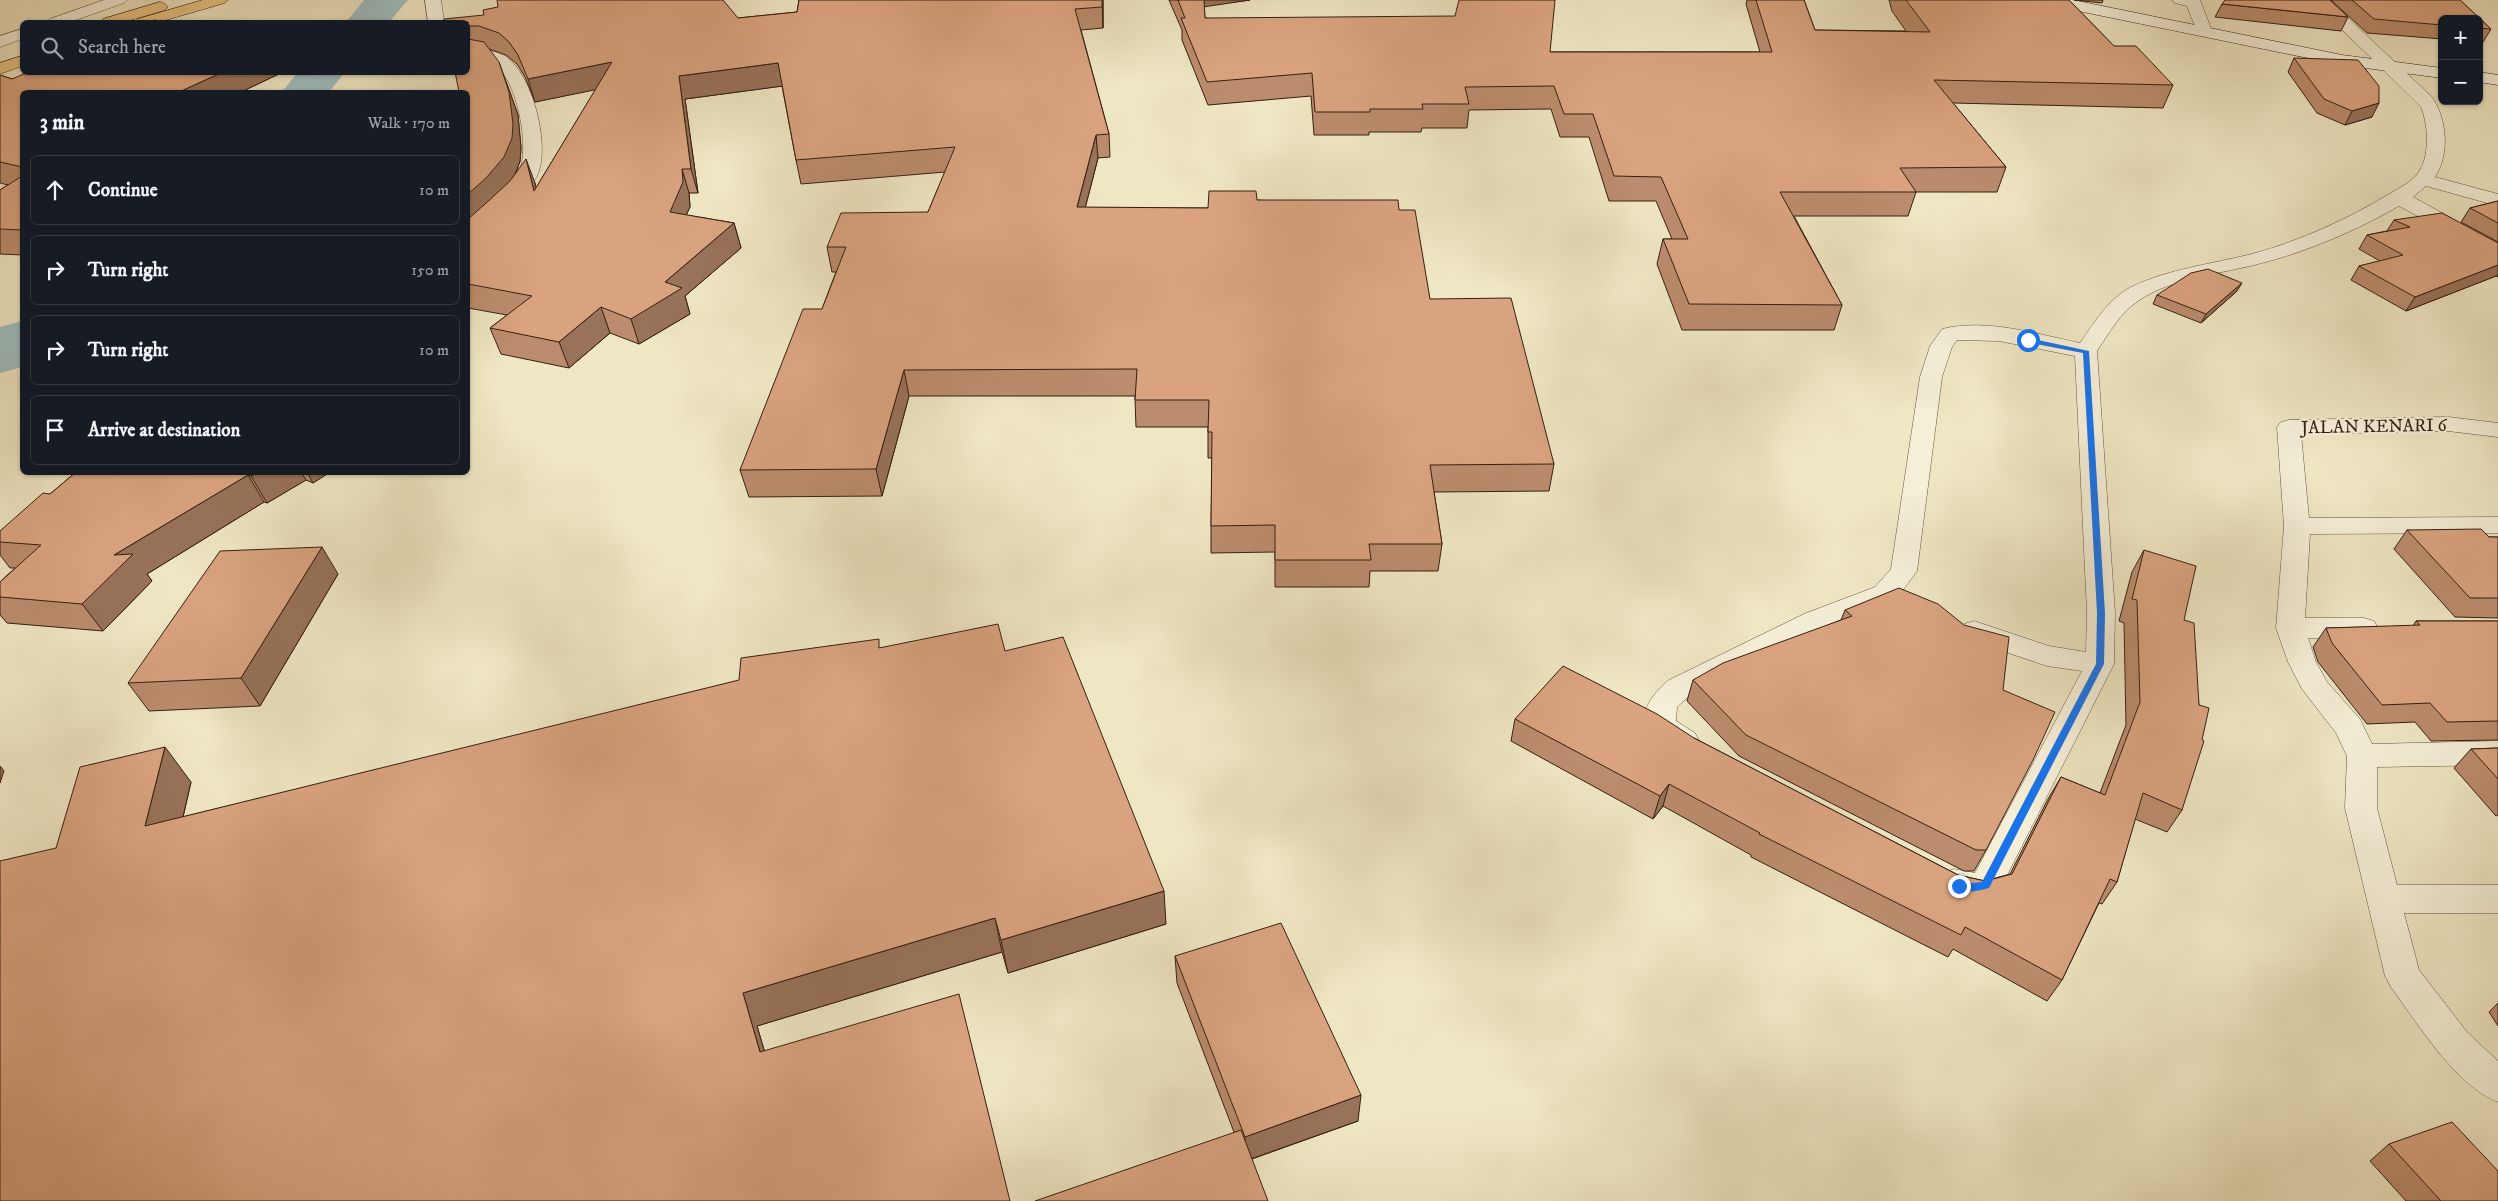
<!DOCTYPE html>
<meta charset="utf-8">
<style>
body{margin:0;font-family:"IM FELL DW Pica",serif;background:#20242c;color:#f1f3f6}
.controls{position:absolute;right:15px;top:15px;display:grid;overflow:hidden;border-radius:8px;box-shadow:0 1px 4px #0004}
.controls button{width:45px;height:45px;display:grid;place-items:center;padding:0;border:0;border-bottom:1px solid #363941;background:#171b24;color:#f1f3f6;font:25px sans-serif}
.stop{position:absolute;width:15px;height:15px;margin:-11px;border:4px solid #1a73e8;border-radius:50%;background:#fff}
.stop.end{background:#1a73e8;border-color:#fff;box-shadow:0 1px 5px #0008}
.list{margin:0;padding:0;list-style:none}
h2{display:flex;justify-content:space-between;align-items:center;height:65px;margin:0;padding:0 20px;font-size:21px}
h2 small{font-size:16px;font-weight:400;color:#9ea1a6}
.list li{display:grid;grid-template-columns:32px 1fr auto;gap:15px;align-items:center;box-sizing:border-box;height:70px;margin:0 10px 10px;padding:0 10px;border:1px solid #363941;border-radius:8px}
.list b{display:block;font-size:19px;white-space:nowrap}
.list em{font-size:16px;font-style:normal;color:#9ea1a6}
.icon{flex:none;width:28px;height:28px;fill:none;stroke:currentColor;stroke-width:2;stroke-linecap:round;stroke-linejoin:round}
.map{position:relative;flex:none;width:2498px;height:1201px;overflow:hidden}
.search{position:absolute;background:#171b24;box-shadow:0 1px 4px #0004;left:20px;top:20px;width:450px;height:55px;display:flex;align-items:center;gap:12px;box-sizing:border-box;padding:0 18px;border-radius:8px;color:#9ea1a6;font-size:19px}
.panel{position:absolute;background:#171b24;box-shadow:0 1px 4px #0004;left:20px;top:90px;width:450px;height:385px;border-radius:8px}
.map>svg:first-child{display:block}
</style>
<div class="map">
<svg width="2498" height="1201" viewBox="0 0 2498 1201">
<rect width="100%" height="100%" fill="#efe6c3"/>
<filter id="stains"><feTurbulence type="fractalNoise" baseFrequency=".004" numOctaves="4"/><feColorMatrix values="0 0 0 0 .2 0 0 0 0 .09 0 0 0 0 .02 0 0 0 .5 -.17"/></filter>
<radialGradient id="worn" r=".72"><stop offset=".6" stop-color="#630" stop-opacity="0"/><stop offset="1" stop-color="#630" stop-opacity=".3"/></radialGradient>
<g fill="none" stroke-linecap="round" stroke-linejoin="round">
<g fill="#9ebdbe" fill-rule="evenodd">
<path d="M364,0H408L389,22H346Z"/>
<path d="M298,72H345L329,92H282Z"/>
<path d="M22,321V367L0,373V327Z"/>
</g>
<defs>
<g id="street">
<path d="M104,0H127L124,3L70,22H48L50,19Z"/>
<path d="M425,0H441L444,22H428Z"/>
<path d="M2172,0H2200L2212,31L2210,34H2198L2187,6L2175,3Z"/>
<path d="M2312,0H2329L2432,97C2447,119 2450,154 2435,177L2498,194V206L2426,186L2413,197L2498,244V258L2491,256L2399,206C2357,230 2309,251 2262,263C2222,274 2173,277 2138,301C2120,313 2109,333 2097,351L2115,613L2114,664L1997,895L1972,901L1942,893L1937,883L1942,873L1954,869L1975,873L2082,671L2047,666L1964,638L1960,631L1964,624L1974,621L2049,646L2086,652L2087,613L2075,356L1999,341L1957,340L1952,347L1942,377L1917,571L1895,601L1824,628L1689,696L1677,707L1676,721L1695,733L1699,741L1695,749C1683,753 1676,751 1666,744C1661,741 1653,738 1650,734C1635,715 1654,692 1669,680L1804,614L1875,587L1891,569L1920,377L1930,346L1942,329C1987,318 2036,334 2080,343C2094,323 2108,299 2131,287C2168,269 2212,264 2252,254C2300,241 2348,219 2391,193C2401,187 2414,181 2420,170C2430,153 2428,124 2421,107Z"/>
<path d="M22,29V39L0,47V36Z"/>
<path d="M468,48C480,49 494,50 505,56C533,74 551,147 537,176C523,203 498,223 475,243L468,245V229C486,213 508,196 519,173C530,148 518,79 493,63C486,58 476,59 468,58Z"/>
<path d="M2448,417L2498,423V437L2448,431L2301,434L2309,518L2498,517V533L2310,534L2305,618H2364L2374,621L2378,628L2374,635L2364,638H2308L2316,662L2327,682L2360,719L2372,744L2498,741V765L2377,767V808L2397,885H2498V913H2404L2419,970L2467,1032L2498,1061V1102C2456,1086 2417,1023 2391,987L2385,976L2345,808L2347,756L2336,733L2302,689L2288,662L2276,628L2284,526L2277,427L2281,422L2289,420Z"/>
</g>
<g id="secondary">
<path d="M2041,0H2073L2342,55L2442,68V78L2342,65L2049,5Z"/>
<path d="M2479,72L2498,75V85L2479,82Z"/>
</g>
<g id="highway">
<path d="M203,0H228L225,3L159,22H136L138,19Z"/>
<path d="M160,2L165,4L168,7L165,10L124,22H101L103,19Z"/>
<path d="M22,56V66L0,74V63Z"/>
</g>
</defs>
<use href="#street" stroke="#64513e" stroke-width="1"/>
<use href="#secondary" stroke="#351f11" stroke-width="1"/>
<use href="#highway" stroke="#351f11" stroke-width="1"/>
<use href="#street" fill="#f5efd8" fill-rule="evenodd"/>
<use href="#secondary" fill="#f5efd8" fill-rule="evenodd"/>
<use href="#highway" fill="#e8c382" fill-rule="evenodd"/>
</g>
<g fill="#bb8c6d" stroke="#351f11" fill-rule="evenodd">
<path d="M799,0H1103V28L1081,30L1109,134L1110,157L1098,158L1085,208H1208L1257,200L1399,210L1430,299L1554,464L1549,491L1434,492L1442,544L1438,571H1370L1369,587H1275V552L1211,553V526L1212,458H1208V427H1136L1135,400V396H909L882,496L749,497L740,470L822,309L836,272H832L827,247L928,212L945,172L801,184L796,160L782,86L685,99L698,193H689L690,207L686,215L734,223L741,248L685,296L690,314L639,344L610,333L569,368L501,354L490,328L507,315L468,308V22L738,18L797,12ZM489,49L506,55L517,64L525,77L535,102L596,89L536,188L535,183L516,173L520,161L521,148L518,115L507,84Z"/>
<path d="M1169,0H1250L1204,6L1205,18L1550,52H1760L1746,4L1747,0H1804L1815,30L1906,31L1892,11L1889,0H2069L2114,46L2173,85L2163,108L1953,103L2006,167L1997,192H1916L1908,216H1794L1842,305L1834,330H1682L1657,264L1663,239H1672L1656,201H1609L1589,137H1560L1551,109L1469,110L1467,128H1422L1421,132H1369V135H1314L1311,96L1208,105L1182,40V30Z"/>
<path d="M2074,0H2103L2102,3Z"/>
<path d="M2331,0H2460L2491,29L2483,42H2479V19H2442V39L2367,33Z"/>
<path d="M2222,4L2348,17L2341,31L2215,17Z"/>
<path d="M2294,58L2372,117L2345,125L2317,113L2288,72Z"/>
<path d="M283,72L241,92H22V255L0,254V190L8,185L0,183V75L12,79Z"/>
<path d="M2498,201V242L2461,222L2470,208Z"/>
<path d="M2394,220L2498,243V277L2496,276L2406,311L2351,280L2359,266L2380,261L2359,249L2367,235L2387,231Z"/>
<path d="M2237,291L2201,323L2153,304L2157,295Z"/>
<path d="M76,472H330L313,483L306,480L267,503L264,502L147,574L152,581L103,631L7,623L0,615V582L15,568H10L0,555V531L50,494Z"/>
<path d="M2407,530L2489,537H2498V618L2455,617L2394,549Z"/>
<path d="M2144,550L2184,620L2199,705L2182,810L2167,832L2135,819L2117,882L2102,904L2099,903L2062,980L2047,1001L1953,949L1948,957L1751,857V855L1663,806L1653,819L1511,741L1515,719L1694,738L1958,875L1985,881L2010,874L2048,799L2061,777L2100,793L2126,725L2124,623L2119,621L2132,572Z"/>
<path d="M338,574L260,706L149,711L128,683Z"/>
<path d="M1845,610L2003,690L1986,850L1974,871H1964L1739,756L1687,701L1693,680L1841,620Z"/>
<path d="M2416,621H2498V740L2431,741L2415,722L2367,724L2318,662L2313,647L2326,628L2413,626Z"/>
<path d="M881,648L1005,651L1166,924L1008,973L1002,952L757,1026L764,1050L1010,1201L56,848L191,782L183,817Z"/>
<path d="M2498,748V815L2496,816L2454,768L2471,749Z"/>
<path d="M1175,956L1358,1121L1252,1159L1234,1132L1177,983Z"/>
<path d="M2498,1003V1026L2489,1012Z"/>
<path d="M2389,1144L2498,1201H2406L2370,1161Z"/>
</g>
<g fill="#987259" stroke="#351f11">
<path d="M1102,0H1103V28Z"/>
<path d="M1203,0H1250L1203,7Z"/>
<path d="M499,62L518,115L521,148L520,161L513,180L468,227V194Z"/>
<path d="M612,62L619,85L535,102L528,79Z"/>
<path d="M778,63L783,86L685,99L698,193L691,169L679,76Z"/>
<path d="M223,72H283L241,92H179Z"/>
<path d="M2379,103L2372,117L2345,125L2352,111Z"/>
<path d="M1096,135L1098,158L1079,232L1077,207Z"/>
<path d="M526,159L535,183L543,216L534,191Z"/>
<path d="M682,169L689,193L690,207L677,236L670,212Z"/>
<path d="M734,223L741,248L685,296L690,314L639,344L631,319L665,282Z"/>
<path d="M2498,265V274L2496,276L2406,311L2415,297Z"/>
<path d="M2242,283L2237,291L2201,323L2206,314Z"/>
<path d="M601,307L610,333L569,368L559,342Z"/>
<path d="M904,370L909,396L882,496L876,469Z"/>
<path d="M258,472H301L306,480L267,503L251,476Z"/>
<path d="M307,472H330L313,483Z"/>
<path d="M248,475L264,502L147,574L152,581L103,631L82,604L114,555Z"/>
<path d="M322,547L338,574L260,706L241,678Z"/>
<path d="M165,747L191,782L173,860L145,826Z"/>
<path d="M0,766L4,771L0,783Z"/>
<path d="M1669,784L1663,806L1653,819L1660,796Z"/>
<path d="M1164,891L1166,924L1008,973L1001,940Z"/>
<path d="M995,918L1002,952L757,1026L774,1084L760,1052L743,993Z"/>
<path d="M1361,1095L1358,1121L1245,1161V1137Z"/>
</g>
<g fill="#d9a37f" stroke="#351f11">
<path d="M497,0H723L738,18L797,12L799,0H1102V7L1075,9L1109,134L1096,135L1077,207L1208,208L1209,191H1256L1257,200H1398L1399,210H1415L1430,299L1511,298L1554,464L1430,465L1442,544H1369L1371,560H1275V525L1211,526L1212,432H1208L1209,400H1135L1137,369L904,370L876,469L740,470L803,309H822L846,247H827L841,213L928,212L955,147L796,160L778,63L679,76L691,169H682L683,182L670,212L734,223L665,282L682,288L631,319L601,307L559,342L490,328L532,296L468,284V219L484,205L510,181L526,159L534,191L612,62L528,79L518,55L509,42L499,33L479,26H468V22H444V19L484,15L483,10L498,7Z"/>
<path d="M1178,0H1204L1205,18L1455,16L1459,0H1555L1550,52H1772L1756,0H1804L1815,30L1930,32L1906,0H2069L2114,46H2136L2173,85L1934,80L2006,167L1900,168L1916,192H1780L1842,305L1689,304L1663,239H1688L1661,177L1614,176L1593,114H1564L1554,86L1465,87L1469,104H1422L1423,109H1370V112H1315L1312,73L1207,82L1181,18H1185Z"/>
<path d="M2225,0H2330L2348,17L2222,4Z"/>
<path d="M2352,0H2460L2491,29L2479,28V19H2442V25L2374,19Z"/>
<path d="M154,20L169,22H148Z"/>
<path d="M468,39L484,42L499,62L509,92L513,124L512,138L504,157L486,178L468,194V92H459L455,72H468Z"/>
<path d="M2294,58L2358,60L2379,86V103L2352,111L2324,99Z"/>
<path d="M28,72H223L179,92H22V167L0,162V75L12,79Z"/>
<path d="M22,176V230L0,229V190Z"/>
<path d="M2498,201V223L2470,208Z"/>
<path d="M2442,213L2498,243V265L2415,297L2359,266L2403,255L2367,235L2410,227L2394,220Z"/>
<path d="M2208,269L2242,283L2206,314L2157,295L2191,273Z"/>
<path d="M76,472H258L251,476L248,475L114,555L133,554L82,604L0,597V582L41,545L0,542V531L43,493L50,494Z"/>
<path d="M2481,529L2489,537H2498V598H2470L2407,530Z"/>
<path d="M322,547L241,678L128,683L220,551Z"/>
<path d="M2144,550L2196,566L2184,620L2194,623L2199,705L2209,708L2202,740L2204,741L2182,810L2143,793L2117,882L2110,879L2062,980L1965,927L1961,935L1759,834L1760,833L1669,784L1660,796L1515,719L1563,666L1657,714L1694,738L1958,875L1985,881L2012,874L2061,777L2105,795L2140,702L2137,600L2132,599Z"/>
<path d="M1899,588L1938,604L1964,625L2009,637L2003,690L2055,712L2033,760L1986,850H1976L1746,735L1693,680L1723,663L1852,616L1845,610Z"/>
<path d="M2416,621H2498V721L2447,722L2430,703L2382,705L2332,643L2326,628L2420,625Z"/>
<path d="M998,624L1005,651L1063,637L1164,891L1001,940L995,918L743,993L760,1052L959,994L1010,1201H0V861L56,848L80,767L165,747L145,826L739,680L741,658L879,639V648Z"/>
<path d="M2498,748V779L2471,749Z"/>
<path d="M1281,923L1361,1095L1245,1137L1175,956Z"/>
<path d="M2452,1122L2498,1171V1201H2441L2389,1144Z"/>
<path d="M1241,1130L1268,1201H1035Z"/>
</g>
<path fill="#1a73e8" d="M2028,338L2089,351L2105,613L2104,664L1989,888C1979,891 1961,895 1954,886L1959,881L1972,883L1982,882L2096,664L2097,613L2083,353L2025,342Z"/>
<g text-anchor="middle" stroke-width="4.5" stroke-linejoin="round" paint-order="stroke">
<g font-size="18" fill="#351f11" stroke="#f5efd8">
<text transform="translate(2374 426) rotate(-1)" y="6">JALAN KENARI 6</text>
</g>
</g>
<rect width="100%" height="100%" filter="url(#stains)"/>
<rect width="100%" height="100%" fill="url(#worn)"/>
</svg>
<div class="controls">
<button>+</button>
<button>−</button>
</div>
<div class="stop" style="left:2028px;top:340px"></div>
<div class="stop end" style="left:1959px;top:886px"></div>
<div class="search"><svg class="icon" aria-label="search" viewBox="0 0 24 24"><circle cx="10" cy="10" r="6"/><path d="M15 15l6 6"/></svg>Search here</div>
<section class="panel">
<h2>3 min<small>Walk · 170 m</small></h2>
<ul class="list">
<li><svg class="icon" aria-label="ahead" viewBox="0 0 24 24"><path d="M12 20V5M6 11l6-6 6 6"/></svg><div><b>Continue</b></div><em>10 m</em></li>
<li><svg class="icon" aria-label="right" viewBox="0 0 24 24"><path d="M7 20v-9h11M14 6l5 5-5 5"/></svg><div><b>Turn right</b></div><em>150 m</em></li>
<li><svg class="icon" aria-label="right" viewBox="0 0 24 24"><path d="M7 20v-9h11M14 6l5 5-5 5"/></svg><div><b>Turn right</b></div><em>10 m</em></li>
<li><svg class="icon" aria-label="arrive" viewBox="0 0 24 24"><path d="M6 21V4h12l-3 4 3 4H6"/></svg><div><b>Arrive at destination</b></div></li>
</ul>
</section>
</div>
